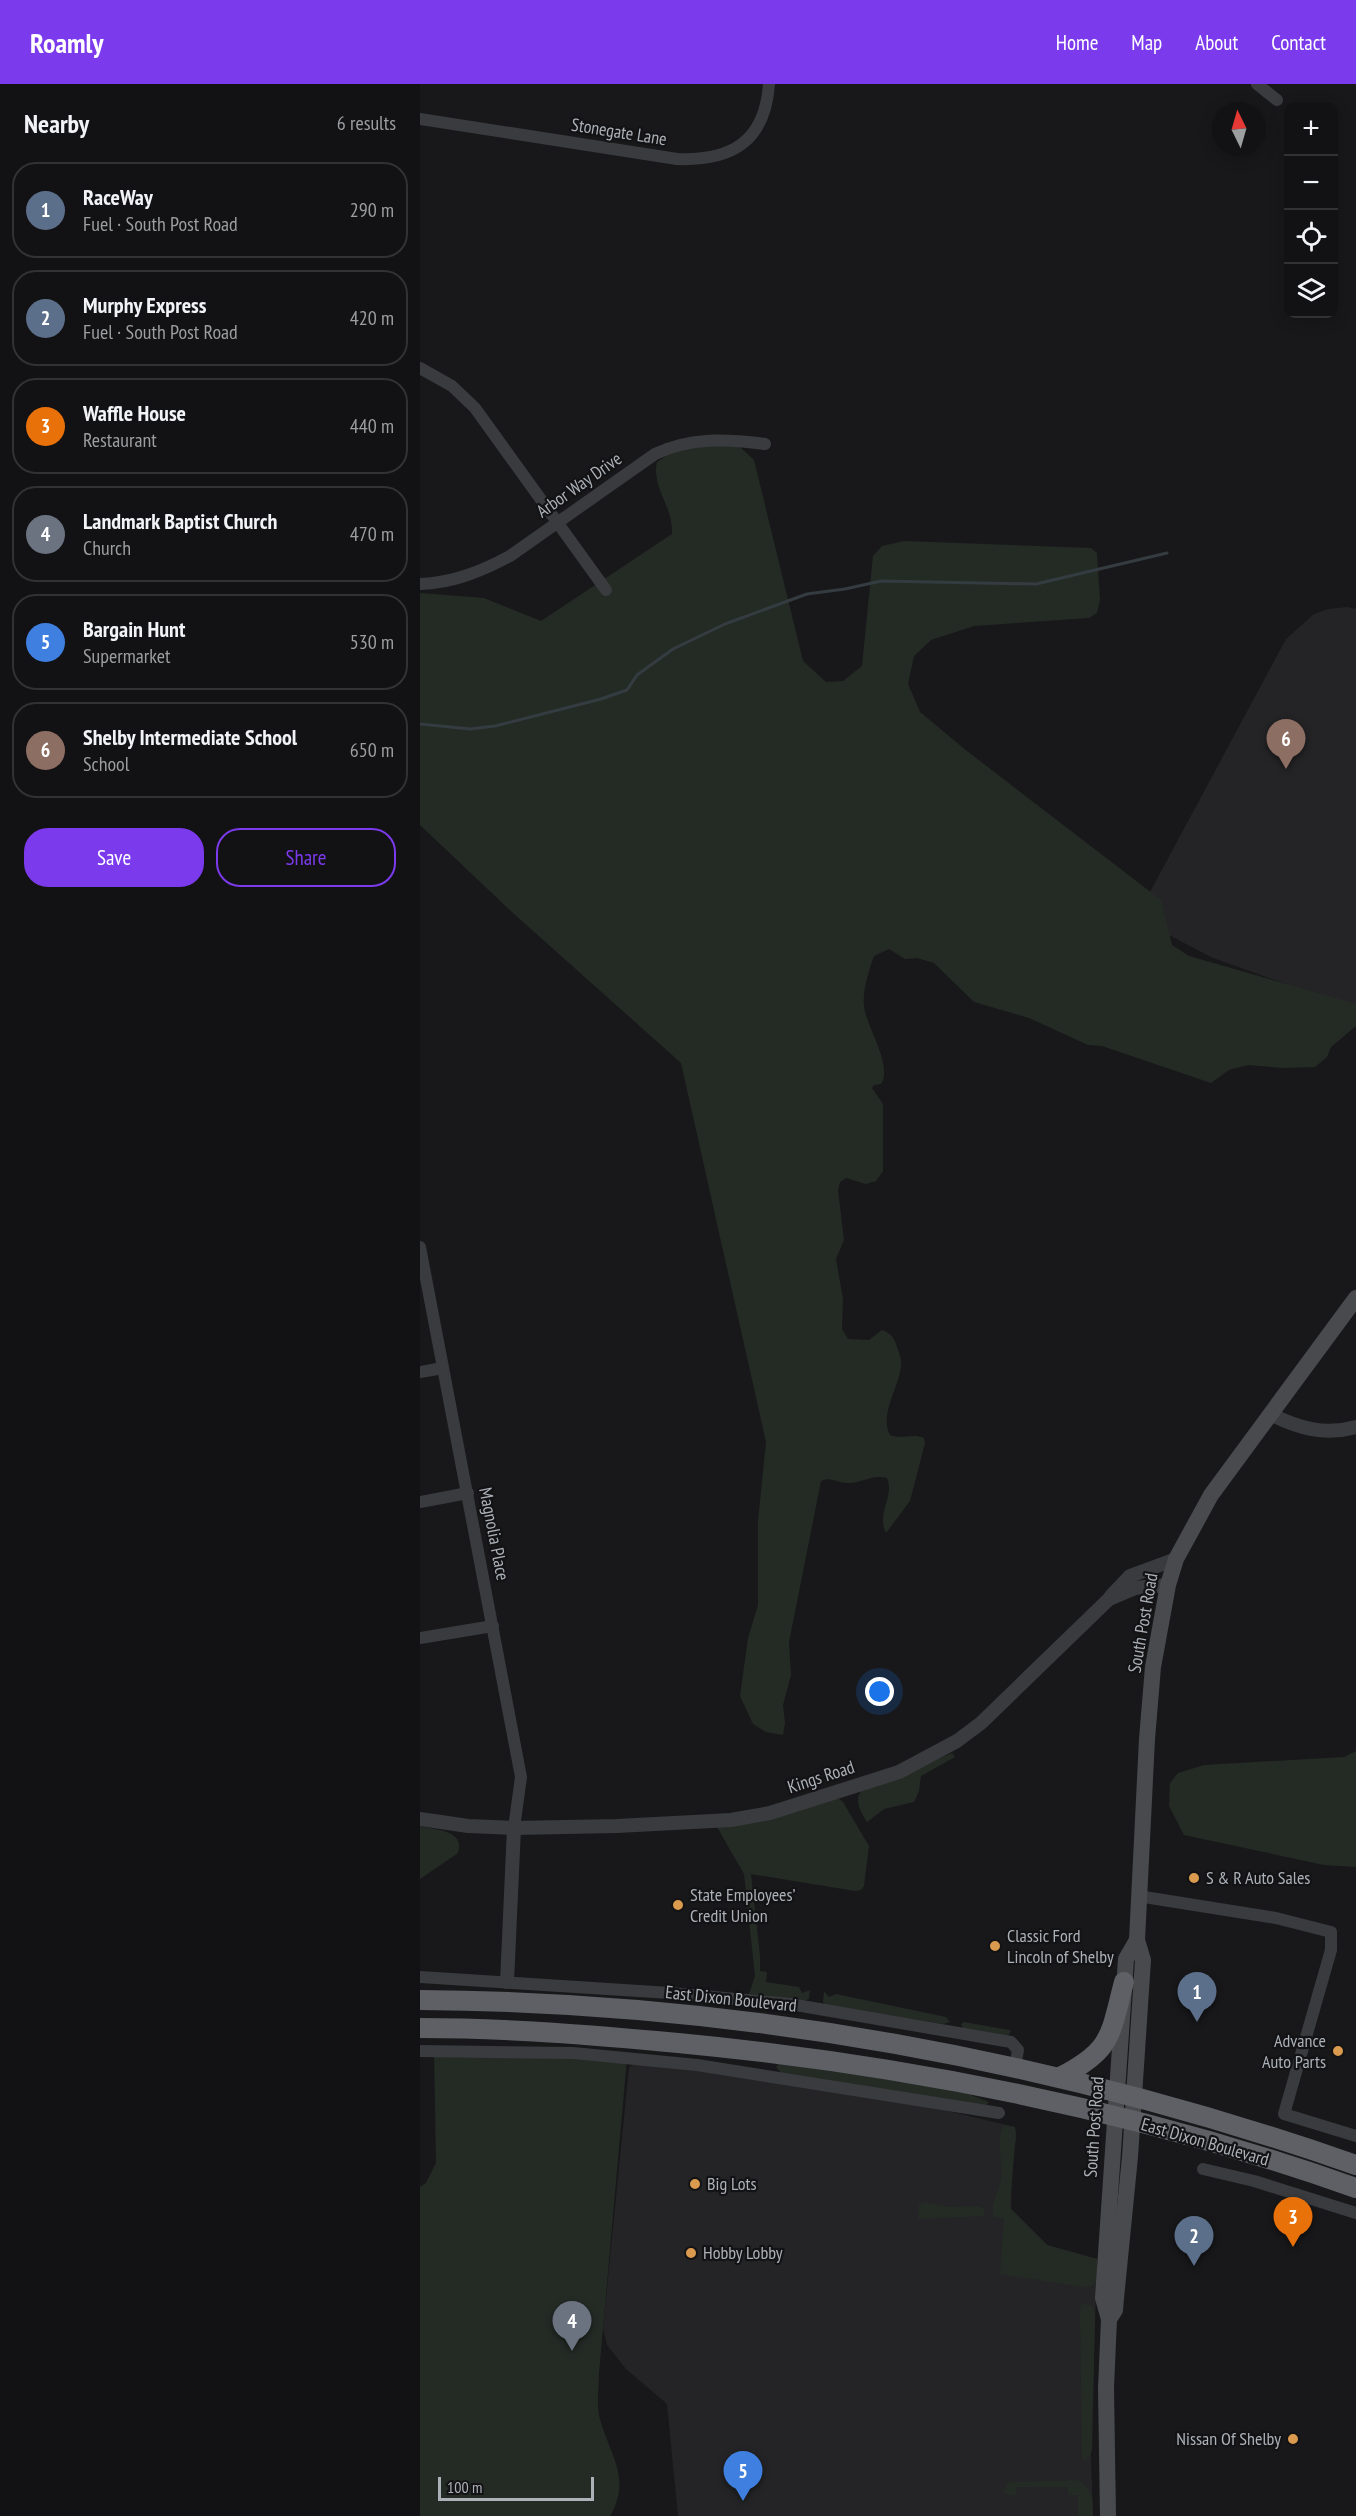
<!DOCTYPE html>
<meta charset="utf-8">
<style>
body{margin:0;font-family:"PT Sans Narrow",sans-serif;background:#1b1b1d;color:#f1f3f6}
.controls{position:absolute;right:18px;top:18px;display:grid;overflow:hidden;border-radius:12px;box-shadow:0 3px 15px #0003}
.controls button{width:54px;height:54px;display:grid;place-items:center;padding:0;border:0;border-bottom:2px solid #313234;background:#121214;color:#f1f3f6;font:30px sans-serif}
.compass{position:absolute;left:792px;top:18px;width:54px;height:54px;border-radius:50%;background:#121214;box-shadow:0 3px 15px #0003;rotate:355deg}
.scale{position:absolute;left:18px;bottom:15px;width:156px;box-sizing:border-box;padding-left:6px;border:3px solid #acb1b8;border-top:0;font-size:16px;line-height:21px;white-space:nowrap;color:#acb1b8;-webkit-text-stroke:4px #131315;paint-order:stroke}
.you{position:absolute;left:460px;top:1608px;width:21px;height:21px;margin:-15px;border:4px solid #fff;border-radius:50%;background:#1a73e8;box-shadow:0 0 0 9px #1a73e833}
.badge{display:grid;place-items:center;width:39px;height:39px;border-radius:50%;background:#7c3aed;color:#fff;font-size:20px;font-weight:700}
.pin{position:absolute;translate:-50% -50px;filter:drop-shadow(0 2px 3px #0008)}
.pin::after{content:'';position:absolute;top:32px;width:21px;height:18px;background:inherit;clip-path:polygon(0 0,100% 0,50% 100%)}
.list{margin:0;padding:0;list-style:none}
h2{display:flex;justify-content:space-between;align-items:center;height:78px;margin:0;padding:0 24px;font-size:26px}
h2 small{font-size:20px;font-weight:400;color:#9c9ea0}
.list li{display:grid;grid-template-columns:39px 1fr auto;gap:18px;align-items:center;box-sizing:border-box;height:96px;margin:0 12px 12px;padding:0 12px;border:2px solid #313234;border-radius:24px}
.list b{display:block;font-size:22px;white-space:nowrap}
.list p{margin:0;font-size:20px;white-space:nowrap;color:#9c9ea0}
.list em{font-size:20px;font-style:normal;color:#9c9ea0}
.actions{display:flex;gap:12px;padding:18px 24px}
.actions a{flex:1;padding:14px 0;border:2px solid #7c3aed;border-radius:24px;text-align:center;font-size:21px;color:#7c3aed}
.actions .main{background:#7c3aed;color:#fff}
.icon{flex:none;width:33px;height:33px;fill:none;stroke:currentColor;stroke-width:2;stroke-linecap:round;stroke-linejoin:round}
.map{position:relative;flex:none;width:936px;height:2432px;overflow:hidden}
header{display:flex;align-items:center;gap:36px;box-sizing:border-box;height:84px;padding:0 30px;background:#7c3aed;color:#fff}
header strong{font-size:28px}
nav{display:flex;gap:33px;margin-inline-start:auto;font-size:21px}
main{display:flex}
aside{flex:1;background:#121214}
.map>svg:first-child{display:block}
</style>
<header>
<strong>Roamly</strong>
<nav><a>Home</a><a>Map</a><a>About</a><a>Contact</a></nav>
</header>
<main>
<aside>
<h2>Nearby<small>6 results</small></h2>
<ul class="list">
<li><span class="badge" style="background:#5c6f8a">1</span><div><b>RaceWay</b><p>Fuel · South Post Road</p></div><em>290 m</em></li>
<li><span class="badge" style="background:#5c6f8a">2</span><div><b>Murphy Express</b><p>Fuel · South Post Road</p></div><em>420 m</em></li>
<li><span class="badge" style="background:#e8710a">3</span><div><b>Waffle House</b><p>Restaurant</p></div><em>440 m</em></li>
<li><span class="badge" style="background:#6b7280">4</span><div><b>Landmark Baptist Church</b><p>Church</p></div><em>470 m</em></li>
<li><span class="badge" style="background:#3f7fe0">5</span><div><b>Bargain Hunt</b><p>Supermarket</p></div><em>530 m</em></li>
<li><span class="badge" style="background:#8d6e63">6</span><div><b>Shelby Intermediate School</b><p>School</p></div><em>650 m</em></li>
</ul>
<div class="actions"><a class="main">Save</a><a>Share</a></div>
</aside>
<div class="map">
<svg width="936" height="2432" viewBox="0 0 936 2432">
<rect width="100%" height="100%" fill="#18181a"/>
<g fill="#242426">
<path d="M927,523L936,525V925L793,874L716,834L866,555L894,530L908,525Z"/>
<path d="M217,1979L314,1991L511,2023L595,2043L596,2057L593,2064L591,2125L627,2161L677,2175L671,2371L673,2432H258L247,2320L206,2285L187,2261L183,2244L209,1983Z"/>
</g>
<g fill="#242b25">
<path d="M284,360L319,362L334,376L383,577L406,598L423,597L442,582L453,472L462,462L484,457L671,464L677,469L680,516L677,529L669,534L554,542L511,556L494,572L488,600L500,628L547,667L741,816L752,861L769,872L936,920V942L911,963L907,973L895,983L863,984L828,981L809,986L791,999L682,962L668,961L609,934L554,918L514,879L497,874L485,875L469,865L454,872C449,886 442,908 444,923C447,944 473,982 461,1000L454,1001L452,1004L463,1020V1087L456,1097L446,1100L426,1094L420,1098L418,1106L424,1156L416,1175L423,1215L422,1245L428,1255L449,1256L462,1246C471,1249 475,1255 477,1263C479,1269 482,1276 481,1282C479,1304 459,1330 470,1351C481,1356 493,1349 504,1354L505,1359L490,1417L466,1449C456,1429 475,1412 467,1394C450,1390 444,1399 429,1399C418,1400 411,1392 401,1397L369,1558L371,1591L363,1621L365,1639L363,1651L346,1648L333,1640L320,1612L328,1554L338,1521V1437L346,1358L261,979L93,829L0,741V509L64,514L121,537L252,450C254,424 231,403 237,378L254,367Z"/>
<path d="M936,1667V1783L904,1781L764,1751L749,1722L750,1699L758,1689L784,1681L924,1673Z"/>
<path d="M532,1669L535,1673L501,1692L499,1707L494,1718L464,1725L447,1738C441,1728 433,1716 442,1706Z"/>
<path d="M418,1714L423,1718L449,1762L444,1802L441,1806L435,1807L331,1790L340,1872V1887L347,1888L346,1898L379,1903L382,1909L390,1906L389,1915L384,1917L329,1910L335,1892L324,1790L297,1743Z"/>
<path d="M0,1742C15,1746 46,1746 38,1769L0,1795Z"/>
<path d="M404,1907L409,1913L416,1910L526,1933L530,1938L523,1940L406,1921L403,1918Z"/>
<path d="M544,1938L589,1946L591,1947L588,1952L543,1944L541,1940Z"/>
<path d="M14,1967L207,1974L179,2289C179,2304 176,2322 180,2335C190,2372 212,2394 190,2432H0V2103L6,2099L16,2079Z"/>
<path d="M360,1978L525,2001L569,2018L566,2022L361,1989L356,1983Z"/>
<path d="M584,2041L595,2043L596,2049L590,2119L591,2125L627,2161L677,2175V2198L672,2202L663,2203L580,2190L584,2134L574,2133C569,2121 580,2108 581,2093C583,2078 575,2054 584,2041Z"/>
<path d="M505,2118L530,2123L559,2122L564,2125L565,2132L498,2135L499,2121Z"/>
<path d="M663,2219L672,2222L675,2230L672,2366L668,2374L664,2377L662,2374L660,2223Z"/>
<path d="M657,2396C673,2404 673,2416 673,2432H658V2411H649L647,2403H597L596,2410L591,2412L583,2408L588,2399L592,2398Z"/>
</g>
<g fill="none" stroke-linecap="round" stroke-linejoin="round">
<path stroke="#343c41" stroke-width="3" d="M0,640L50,645L75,642L181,615L207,606L217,591L253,565L305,540L387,510L425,505L461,497L616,500L747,469"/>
<g stroke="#393b3e" stroke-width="12">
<path d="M837,0L857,16"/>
<path d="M0,35L257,75C311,77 345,58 349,0"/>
<path d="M0,284L32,302L55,324L186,506"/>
<path d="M0,500C33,499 62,487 90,472L235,370C271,353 306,355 345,360"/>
<path d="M0,1163L101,1693L94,1744"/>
<path d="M0,1288L23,1284"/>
<path d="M0,1418L48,1409"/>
<path d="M0,1554L73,1542"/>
<path d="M718,1812L856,1834L911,1848V1866L864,2030L936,2052"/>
<path d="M0,1893L250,1909L370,1920L591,1958L598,1966L595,1983"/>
<path d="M0,1967L153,1969L277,1981L579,2029"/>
<path d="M783,2085L834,2097L936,2129"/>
</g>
<g stroke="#393b3e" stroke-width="14">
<path d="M850,1330C878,1344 905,1352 936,1343"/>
<path d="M691,1512L710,1492L756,1475"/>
<path d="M0,1735L48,1742L94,1744L197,1742L311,1736L350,1729L479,1688L537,1657L561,1639L689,1515L715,1504L748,1501"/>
<path d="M87,1898L94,1744"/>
</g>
<g stroke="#484a4e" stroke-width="16">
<path d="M689,2235L695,2226L696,2214L710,2073L723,1876L717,1856L727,1655L733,1583L748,1501L756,1475L791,1411L936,1214"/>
<path d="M688,2432L686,2304L689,2235L683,2214L706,1875L717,1856"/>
</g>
<g stroke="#5e6066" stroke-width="20">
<path d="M0,1916C319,1918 636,1976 936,2081"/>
<path d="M0,1944C87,1944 172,1951 258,1959C490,1981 716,2026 936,2104"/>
<path d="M640,1993C693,1966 690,1951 704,1898"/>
</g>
</g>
<g fill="#db9b4f" stroke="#131315" stroke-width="2">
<circle cx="774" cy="1794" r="6"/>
<circle cx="258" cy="1821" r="6"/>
<circle cx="575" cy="1862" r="6"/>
<circle cx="918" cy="1967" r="6"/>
<circle cx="275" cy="2100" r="6"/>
<circle cx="271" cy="2169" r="6"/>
<circle cx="873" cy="2355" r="6"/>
</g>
<g text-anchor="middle" stroke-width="4.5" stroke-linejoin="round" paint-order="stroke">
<g font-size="18" fill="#acb1b8" stroke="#131315">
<text transform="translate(199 48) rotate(9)" y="6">Stonegate Lane</text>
<text transform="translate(159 401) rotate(-35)" y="6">Arbor Way Drive</text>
<text transform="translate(74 1450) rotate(79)" y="6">Magnolia Place</text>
<text transform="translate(723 1539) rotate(-80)" y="6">South Post Road</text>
<text transform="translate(401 1693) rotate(-18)" y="6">Kings Road</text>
<text transform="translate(311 1915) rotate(6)" y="6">East Dixon Boulevard</text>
<text transform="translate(674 2043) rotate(-86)" y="6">South Post Road</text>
<text transform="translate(785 2058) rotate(16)" y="6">East Dixon Boulevard</text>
</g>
<g font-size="18" fill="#acb1b8" stroke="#131315" text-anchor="start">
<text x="786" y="1800">S &amp; R Auto Sales</text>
<text x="270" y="1817">State Employees’<tspan x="270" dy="21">Credit Union</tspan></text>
<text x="587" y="1858">Classic Ford<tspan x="587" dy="21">Lincoln of Shelby</tspan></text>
<text x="906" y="1963" text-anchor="end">Advance<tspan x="906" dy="21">Auto Parts</tspan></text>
<text x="287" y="2106">Big Lots</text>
<text x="283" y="2175">Hobby Lobby</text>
<text x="861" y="2361" text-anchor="end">Nissan Of Shelby</text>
</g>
</g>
</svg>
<div class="controls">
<button>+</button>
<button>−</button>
<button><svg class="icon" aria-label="locate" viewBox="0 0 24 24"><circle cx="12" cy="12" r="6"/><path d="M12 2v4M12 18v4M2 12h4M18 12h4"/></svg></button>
<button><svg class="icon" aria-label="layers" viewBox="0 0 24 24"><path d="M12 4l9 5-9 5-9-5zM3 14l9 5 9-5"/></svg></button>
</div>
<svg class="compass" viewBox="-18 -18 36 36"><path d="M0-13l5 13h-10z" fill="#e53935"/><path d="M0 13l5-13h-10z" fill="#9c9ea0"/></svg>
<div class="scale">100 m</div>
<div class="you"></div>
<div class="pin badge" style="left:777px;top:1938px;background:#5c6f8a">1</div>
<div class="pin badge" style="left:774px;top:2182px;background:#5c6f8a">2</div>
<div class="pin badge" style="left:873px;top:2163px;background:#e8710a">3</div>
<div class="pin badge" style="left:152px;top:2267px;background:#6b7280">4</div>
<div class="pin badge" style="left:323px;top:2417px;background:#3f7fe0">5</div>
<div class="pin badge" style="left:866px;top:685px;background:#8d6e63">6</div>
</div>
</main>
